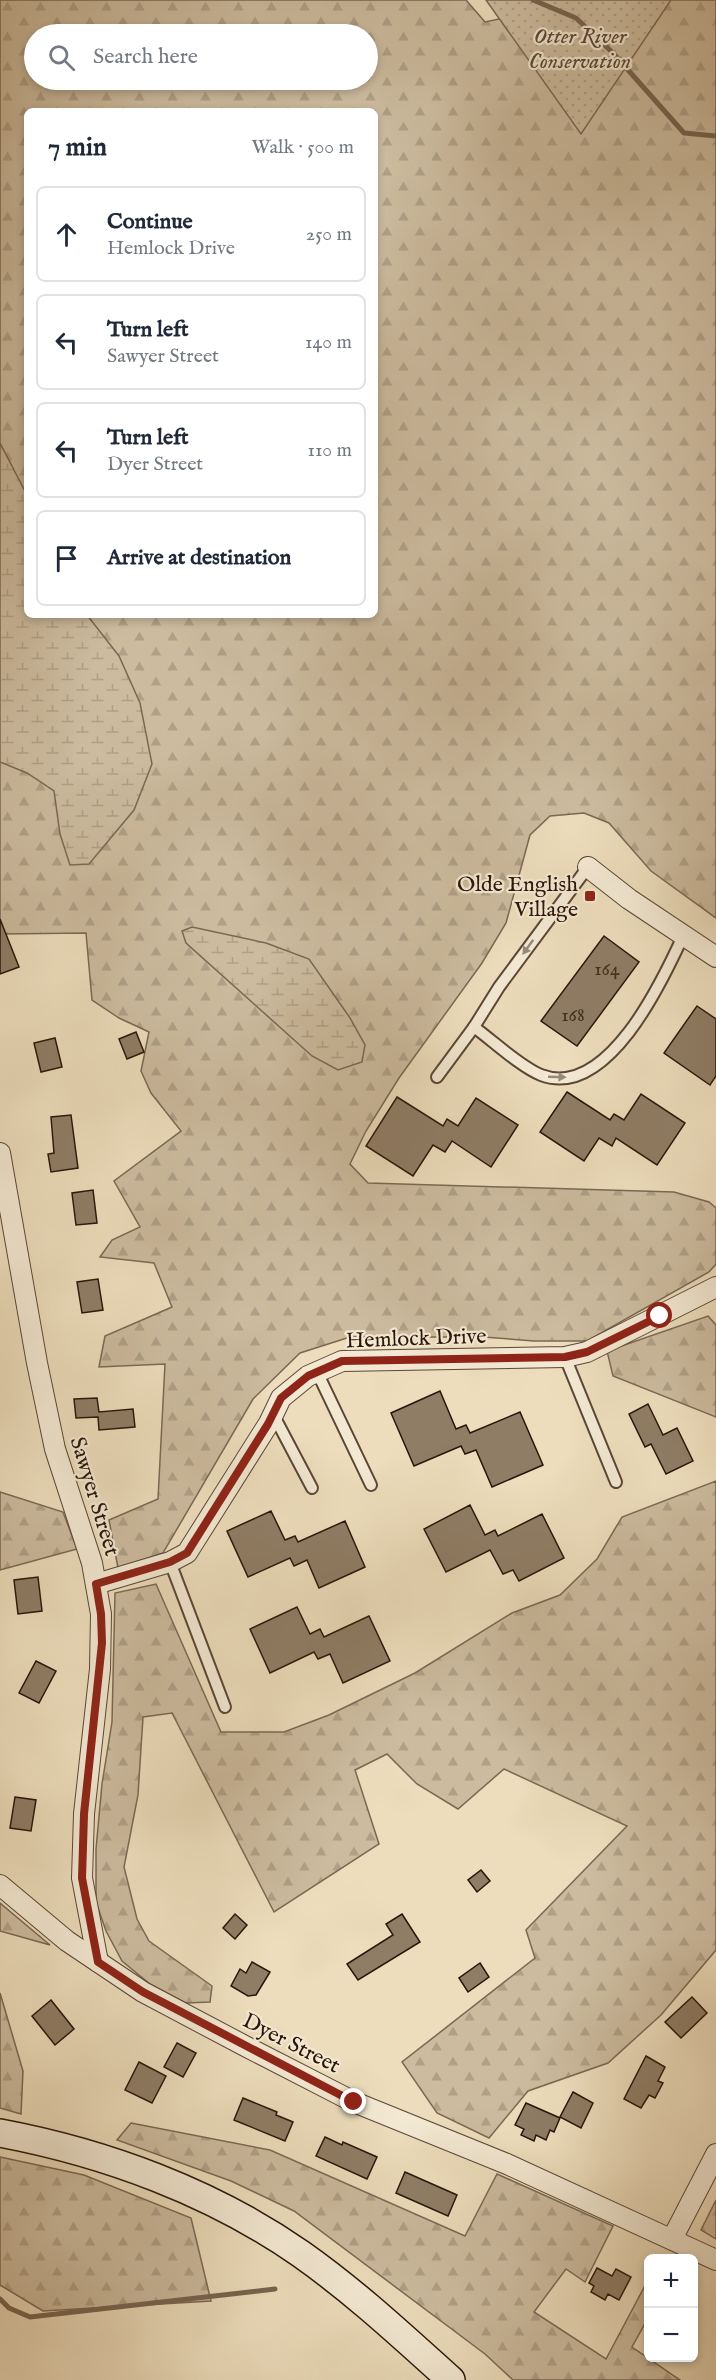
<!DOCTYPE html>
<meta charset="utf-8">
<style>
body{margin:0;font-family:"IM FELL English",serif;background:#f6f6f7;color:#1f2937}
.controls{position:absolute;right:18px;bottom:18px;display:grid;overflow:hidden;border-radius:9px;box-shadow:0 3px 9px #0003}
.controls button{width:54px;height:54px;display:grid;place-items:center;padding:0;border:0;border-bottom:2px solid #e0e1e3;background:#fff;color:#1f2937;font:30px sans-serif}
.stop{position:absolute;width:18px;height:18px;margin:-14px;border:4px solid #8f2418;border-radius:50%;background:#fff}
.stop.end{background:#8f2418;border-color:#fff;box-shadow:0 2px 6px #0008}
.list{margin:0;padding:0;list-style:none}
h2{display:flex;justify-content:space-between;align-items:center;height:78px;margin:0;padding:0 24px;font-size:26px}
h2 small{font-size:20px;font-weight:400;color:#747a83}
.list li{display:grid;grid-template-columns:39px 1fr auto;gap:18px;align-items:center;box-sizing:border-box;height:96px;margin:0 12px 12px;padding:0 12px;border:2px solid #e0e1e3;border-radius:9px}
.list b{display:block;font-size:22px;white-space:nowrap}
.list p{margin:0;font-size:20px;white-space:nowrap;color:#747a83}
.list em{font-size:20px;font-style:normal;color:#747a83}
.icon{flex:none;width:33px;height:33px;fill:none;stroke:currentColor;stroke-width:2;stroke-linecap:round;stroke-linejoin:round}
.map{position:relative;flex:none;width:716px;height:2380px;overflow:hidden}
.search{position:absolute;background:#fff;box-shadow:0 3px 9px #0003;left:24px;top:24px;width:354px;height:66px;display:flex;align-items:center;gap:15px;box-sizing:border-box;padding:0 21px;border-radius:33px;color:#747a83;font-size:22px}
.panel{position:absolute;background:#fff;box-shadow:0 3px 9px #0003;left:24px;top:108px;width:354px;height:510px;border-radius:9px}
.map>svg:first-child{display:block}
</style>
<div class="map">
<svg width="716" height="2380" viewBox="0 0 716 2380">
<defs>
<pattern id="forest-firs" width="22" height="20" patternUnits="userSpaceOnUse" patternTransform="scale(1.5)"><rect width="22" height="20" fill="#ccbb9e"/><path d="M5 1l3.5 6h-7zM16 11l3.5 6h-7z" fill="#afa087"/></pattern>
<pattern id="wetland-marsh" width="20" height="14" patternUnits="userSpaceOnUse" patternTransform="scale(1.5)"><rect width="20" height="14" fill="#ccbb9e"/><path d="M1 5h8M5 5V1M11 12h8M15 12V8" fill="none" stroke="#afa087"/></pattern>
<pattern id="park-dots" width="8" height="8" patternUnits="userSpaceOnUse" patternTransform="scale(1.5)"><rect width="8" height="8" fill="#ccbb9e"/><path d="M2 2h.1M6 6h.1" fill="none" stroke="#afa087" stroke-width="1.8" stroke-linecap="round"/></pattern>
</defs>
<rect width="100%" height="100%" fill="#edddbc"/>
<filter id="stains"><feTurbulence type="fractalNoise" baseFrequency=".00333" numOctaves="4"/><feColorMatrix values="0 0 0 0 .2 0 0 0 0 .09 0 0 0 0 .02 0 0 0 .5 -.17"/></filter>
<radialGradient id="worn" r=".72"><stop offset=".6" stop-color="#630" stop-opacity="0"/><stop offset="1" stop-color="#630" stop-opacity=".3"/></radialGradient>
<g fill="url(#forest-firs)" stroke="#7b6854" stroke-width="1.5" fill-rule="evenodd">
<path d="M0,0H466L485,22L590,0H716V918L651,871L609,823L584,813L550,816L530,835L506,923L482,963L399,1078L366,1131L350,1164L368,1183L674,1192L709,1202L716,1208V1264L709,1272L587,1341H534L483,1337H350L300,1353L253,1399L163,1553L118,1568L109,1520L158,1499L165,1364L99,1367L105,1336L172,1307L154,1263L100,1257L112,1240L140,1227L114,1181L181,1131L151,1093L141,1071L149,1032L119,1018L92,1000L86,933L0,934ZM34,34H368V80H34ZM27,111H375V615H27Z"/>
<path d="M708,1316L716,1325V1417L613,1376L607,1351Z"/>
<path d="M716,1481V1950L661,2015L608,2063L528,2091L489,2138L437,2113L402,2062L535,1958L526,1930L627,1826L504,1769L458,1809L417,1784L387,1754L355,1770L379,1844L274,1912L172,1713L143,1717L138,1795L124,1867L137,1919L149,1941L212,1986L210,2002L186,2003L150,1984L122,1961L106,1931L96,1902V1849L102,1784L112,1722L115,1593L156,1584L221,1732H284L329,1715L415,1673L512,1613L560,1595L597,1559L622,1517Z"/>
<path d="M0,1492L63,1512L77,1549L0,1570Z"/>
<path d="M0,1903L50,1945L0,1931Z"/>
<path d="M0,1993L23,2071L21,2114L0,2108Z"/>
<path d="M131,2123L270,2150L465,2236L497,2174L613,2226L585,2282L566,2269L534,2312L606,2359L648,2280V2318L632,2347L680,2380H513L485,2354L294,2211L231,2181L117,2140Z"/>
<path d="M0,2157L84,2175L191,2218L211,2301L43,2311L0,2285Z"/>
<path d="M716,2200V2239L701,2230Z"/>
</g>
<g fill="url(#wetland-marsh)" stroke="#7b6854" stroke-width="1.5">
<path d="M0,443L27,495V615H87L119,656L140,703L152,764L134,810L89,864L70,865L60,834L54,791L27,773L0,762Z"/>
<path d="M192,927L266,943L309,959L350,1018L365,1045L362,1062L338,1070L312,1056L186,943L182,931Z"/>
</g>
<path fill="url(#park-dots)" stroke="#7b6854" stroke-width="1.5" d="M486,0H671L581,134Z"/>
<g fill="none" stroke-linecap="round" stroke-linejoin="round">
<g stroke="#776450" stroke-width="5">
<path d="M533,0L576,18L613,53L684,133L716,136"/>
<path d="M0,2299L9,2308L30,2317L275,2289"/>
</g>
</g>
<g fill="#8f7d66" stroke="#2a1509" stroke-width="1.5">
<path d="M0,919L19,967L0,974Z"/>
<path d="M604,936L639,962L577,1046L541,1021Z"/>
<path d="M697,1006L716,1019V1076L710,1085L664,1053Z"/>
<path d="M136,1032L144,1052L127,1059L119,1039Z"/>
<path d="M55,1038L62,1067L41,1072L34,1043Z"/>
<path d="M567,1092L610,1120L614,1114L624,1120L641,1094L685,1123L657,1165L616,1138L612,1146L599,1138L584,1161L540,1132Z"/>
<path d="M397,1097L443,1126L447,1119L458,1126L476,1098L518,1125L491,1167L452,1141L445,1152L433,1145L413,1176L366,1146Z"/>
<path d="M71,1115L78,1168L51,1172L48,1154L54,1153L51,1117Z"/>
<path d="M93,1190L97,1223L76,1225L72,1193Z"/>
<path d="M98,1279L103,1310L82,1313L77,1282Z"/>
<path d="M440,1391L456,1429L466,1425L470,1433L520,1412L543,1465L492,1487L476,1450L465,1454L461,1446L414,1466L391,1413Z"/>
<path d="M97,1398L99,1412L133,1409L135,1427L99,1430L98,1417L76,1418L74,1399Z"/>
<path d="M648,1404L663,1435L677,1428L693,1461L666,1474L651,1444L645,1447L629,1414Z"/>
<path d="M470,1505L485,1535L495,1530L498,1536L542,1514L564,1558L519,1581L513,1570L503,1574L490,1550L446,1572L424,1529Z"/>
<path d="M271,1511L285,1540L295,1536L298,1542L345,1521L365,1567L319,1588L307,1560L294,1566L290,1558L248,1577L227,1531Z"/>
<path d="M38,1577L42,1611L18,1614L14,1580Z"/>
<path d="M297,1607L310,1634L320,1629L324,1637L369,1616L390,1661L343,1683L330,1654L318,1659L314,1652L270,1673L250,1629Z"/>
<path d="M36,1661L56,1671L39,1703L19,1693Z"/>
<path d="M15,1797L36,1800L31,1831L10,1828Z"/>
<path d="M481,1870L490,1881L477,1892L468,1880Z"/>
<path d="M235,1914L247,1925L235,1939L223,1928Z"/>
<path d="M402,1914L420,1942L358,1980L347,1964L393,1935L386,1924Z"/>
<path d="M252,1962L270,1972L256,1995L248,1996L231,1986L240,1969L246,1973Z"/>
<path d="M480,1963L489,1977L468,1992L459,1978Z"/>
<path d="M692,1997L707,2013L681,2038L665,2022Z"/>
<path d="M51,2000L74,2029L55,2045L32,2016Z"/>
<path d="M177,2043L196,2053L183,2077L164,2067Z"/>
<path d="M646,2056L665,2067L658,2081L663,2083L655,2098L649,2095L641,2108L624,2099Z"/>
<path d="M139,2062L166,2076L152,2103L125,2090Z"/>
<path d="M573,2092L593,2103L581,2128L560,2117Z"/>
<path d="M243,2098L277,2112L276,2115L293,2122L285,2141L234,2120Z"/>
<path d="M526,2103L560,2118L554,2132L550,2130L546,2140L536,2135L534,2141L521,2135L524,2129L515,2125Z"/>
<path d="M325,2137L342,2145L343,2142L377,2157L367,2179L316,2156Z"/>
<path d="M405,2172L457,2195L448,2216L396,2193Z"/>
<path d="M597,2268L612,2276L616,2269L631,2277L619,2300L608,2294L605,2300L591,2292L594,2286L589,2283Z"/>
</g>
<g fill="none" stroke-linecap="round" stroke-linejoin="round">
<defs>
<g id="lane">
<path d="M588,867L499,987L474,1027C493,1041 521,1067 541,1075C607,1100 662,982 683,936"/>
<path d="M437,1077L474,1027"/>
<path d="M565,1357L616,1482"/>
<path d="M317,1372L371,1485"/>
<path d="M273,1414L312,1488"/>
<path d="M170,1562L225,1707"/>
</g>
<g id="street">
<path d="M588,867L629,899L716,957"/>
<path d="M0,1153L37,1363L55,1449L92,1563L101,1614L100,1669L84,1814L82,1878L98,1962"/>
<path d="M96,1584L170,1562L187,1553L269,1423L281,1398L308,1376L342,1361L565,1357L587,1352L716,1287"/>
<path d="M0,1885L67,1941L143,1992L245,2046L354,2102L507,2164L716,2260"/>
<path d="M672,2239L716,2154"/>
</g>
<path id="secondary" d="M0,2133C106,2153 212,2192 301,2254C355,2292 402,2336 451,2380"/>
</defs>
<use href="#lane" stroke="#5b4736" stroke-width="14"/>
<use href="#street" stroke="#5b4736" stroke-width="22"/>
<use href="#secondary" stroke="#2a1509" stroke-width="30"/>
<use href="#lane" stroke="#f3e9d3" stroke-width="10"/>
<use href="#street" stroke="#f3e9d3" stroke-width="20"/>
<use href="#secondary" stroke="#f3e9d3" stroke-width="27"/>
</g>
<defs><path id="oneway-solid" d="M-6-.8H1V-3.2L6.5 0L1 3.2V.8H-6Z" transform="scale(1.5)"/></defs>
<g fill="#998a78">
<use href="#oneway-solid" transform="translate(528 947) rotate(126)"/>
<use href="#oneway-solid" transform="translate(557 1077) rotate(2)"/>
</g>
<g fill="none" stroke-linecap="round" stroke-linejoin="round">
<path stroke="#8f2418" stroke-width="8" d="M354,2102L143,1992L98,1962L82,1878L84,1814L102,1643L101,1614L96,1584L170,1562L187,1553L268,1424L281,1398L308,1376L342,1361L565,1357L587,1352L660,1316"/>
</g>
<rect fill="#8f2418" stroke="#f3e9d3" stroke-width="2" x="584" y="890" width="12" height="12" rx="3"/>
<g text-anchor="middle" stroke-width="4.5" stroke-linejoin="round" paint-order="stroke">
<g font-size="20" fill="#432f20">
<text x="607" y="975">164</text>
<text x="573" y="1021">168</text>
</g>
<g font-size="22" font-style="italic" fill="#5b4736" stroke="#f3e9d3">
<text x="580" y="43">Otter River<tspan x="580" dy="25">Conservation</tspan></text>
</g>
<g font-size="22" fill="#2a1509" stroke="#f3e9d3" text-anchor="end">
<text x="578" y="891">Olde English<tspan x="578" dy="25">Village</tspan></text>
</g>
<g font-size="22" fill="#2a1509" stroke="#f3e9d3">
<text transform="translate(416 1337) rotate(-2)" y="8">Hemlock Drive</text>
<text transform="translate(96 1496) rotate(73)" y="8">Sawyer Street</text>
<text transform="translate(292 2042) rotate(27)" y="8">Dyer Street</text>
</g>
</g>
<rect width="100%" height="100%" filter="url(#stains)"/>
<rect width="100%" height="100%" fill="url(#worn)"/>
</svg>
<div class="controls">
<button>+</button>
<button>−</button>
</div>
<div class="stop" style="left:660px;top:1316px"></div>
<div class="stop end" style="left:354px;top:2102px"></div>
<div class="search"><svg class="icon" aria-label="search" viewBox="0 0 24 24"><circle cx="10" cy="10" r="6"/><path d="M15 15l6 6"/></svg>Search here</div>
<section class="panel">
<h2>7 min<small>Walk · 500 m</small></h2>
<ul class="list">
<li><svg class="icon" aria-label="ahead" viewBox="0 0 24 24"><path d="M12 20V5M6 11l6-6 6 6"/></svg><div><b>Continue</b><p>Hemlock Drive</p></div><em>250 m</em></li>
<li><svg class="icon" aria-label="left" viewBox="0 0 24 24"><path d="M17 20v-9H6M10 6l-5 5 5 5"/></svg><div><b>Turn left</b><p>Sawyer Street</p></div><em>140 m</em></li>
<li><svg class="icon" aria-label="left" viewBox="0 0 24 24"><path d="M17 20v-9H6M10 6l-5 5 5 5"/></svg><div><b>Turn left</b><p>Dyer Street</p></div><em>110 m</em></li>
<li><svg class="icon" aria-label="arrive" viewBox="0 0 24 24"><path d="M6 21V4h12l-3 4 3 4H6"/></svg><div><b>Arrive at destination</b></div></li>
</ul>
</section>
</div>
